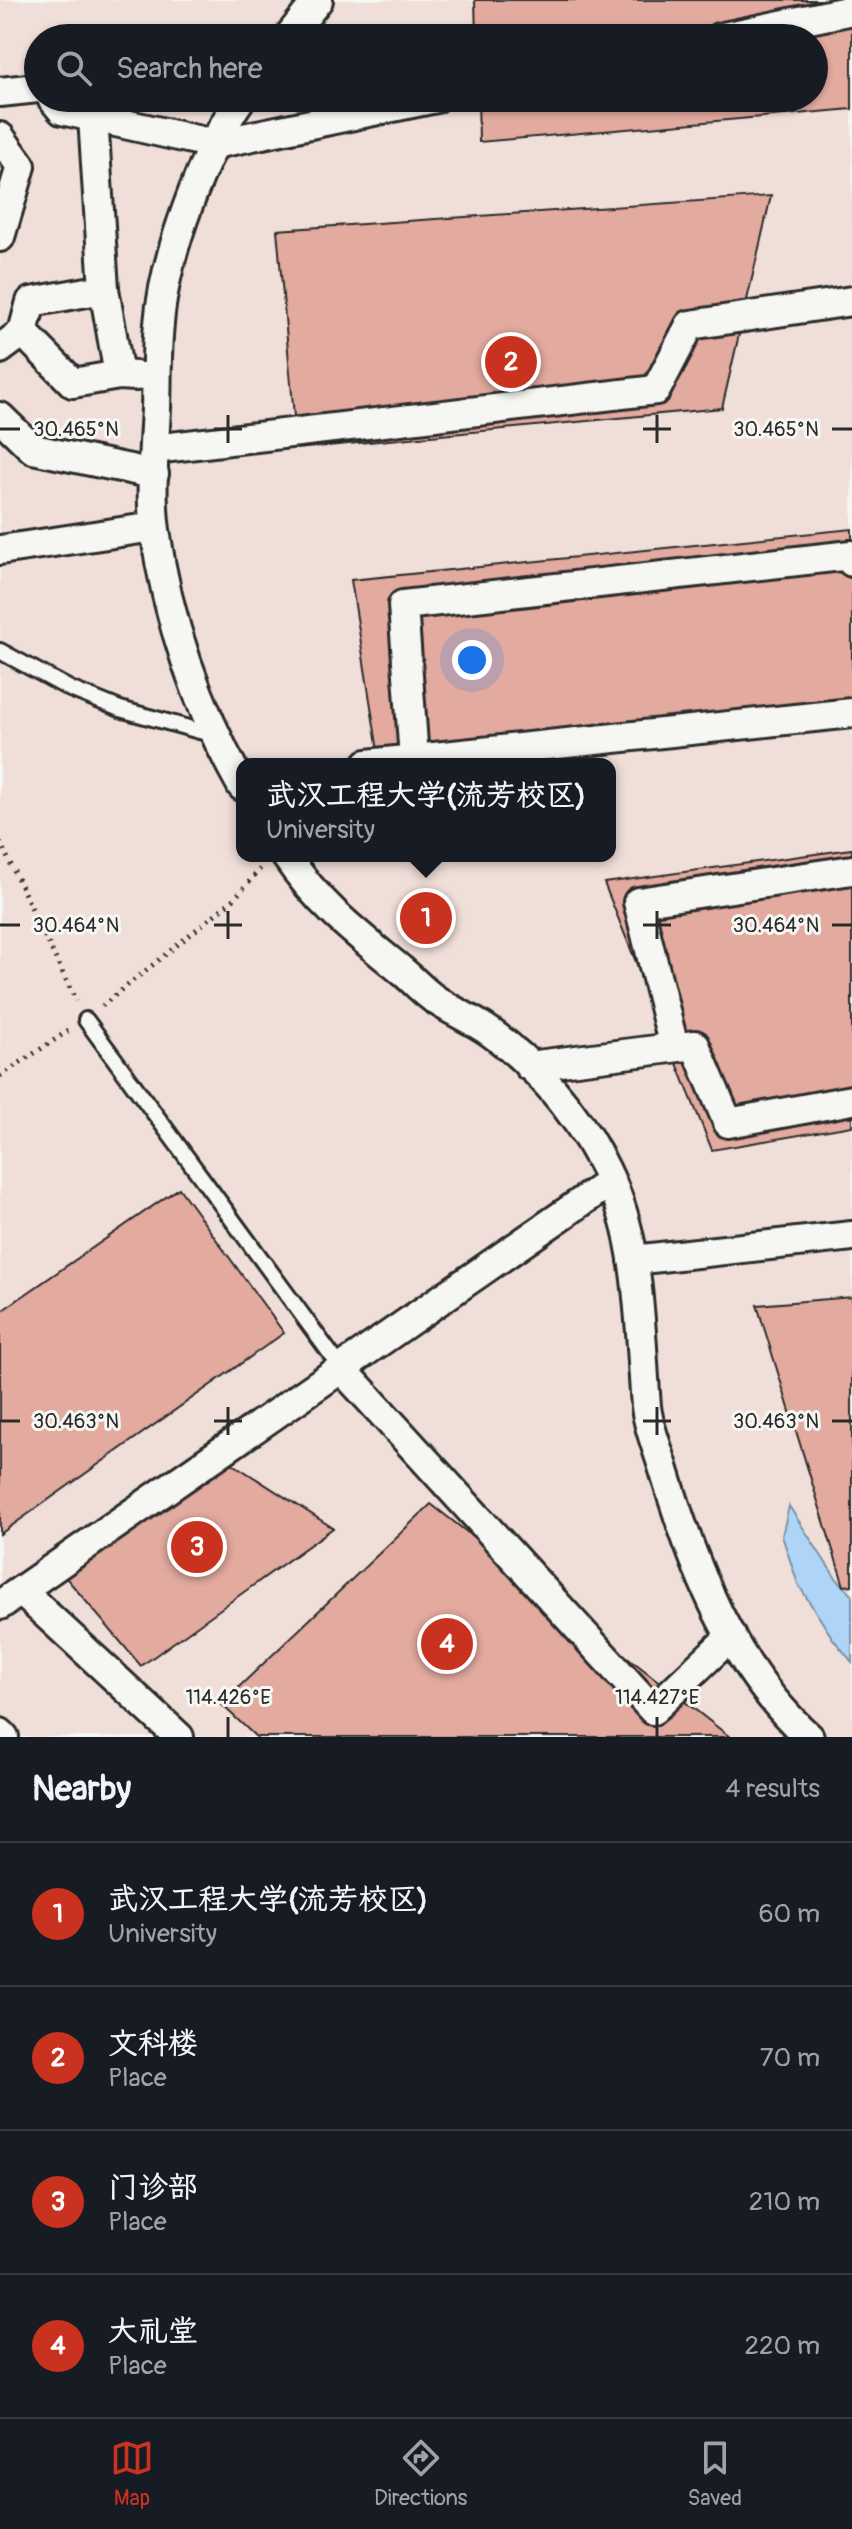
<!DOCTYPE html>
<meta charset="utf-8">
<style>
body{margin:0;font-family:Pangolin,"LXGW WenKai TC",sans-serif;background:#20242c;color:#f1f3f6}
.you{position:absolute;left:472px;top:660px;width:28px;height:28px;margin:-20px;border:6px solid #fff;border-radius:50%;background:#1a73e8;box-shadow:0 0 0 12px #1a73e833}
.badge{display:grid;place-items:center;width:52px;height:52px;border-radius:50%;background:#c8321e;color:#fff;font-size:26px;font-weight:700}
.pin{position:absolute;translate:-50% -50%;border:4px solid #fff;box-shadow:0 2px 8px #0006}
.popup{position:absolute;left:236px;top:758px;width:380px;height:104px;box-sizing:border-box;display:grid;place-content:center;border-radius:16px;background:#171b24;filter:drop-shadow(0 2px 6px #0005);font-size:26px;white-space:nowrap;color:#9ea1a6}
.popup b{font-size:30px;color:#f1f3f6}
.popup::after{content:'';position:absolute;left:50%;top:100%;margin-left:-16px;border:16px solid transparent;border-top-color:#171b24}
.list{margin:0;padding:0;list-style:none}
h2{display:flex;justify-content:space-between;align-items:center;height:104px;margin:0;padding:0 32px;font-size:34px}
h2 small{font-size:26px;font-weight:400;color:#9ea1a6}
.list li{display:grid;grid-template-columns:52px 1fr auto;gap:24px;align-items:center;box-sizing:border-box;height:144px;padding:0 32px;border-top:2px solid #363941}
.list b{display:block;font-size:30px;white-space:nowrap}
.list p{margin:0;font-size:26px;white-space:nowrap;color:#9ea1a6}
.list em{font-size:26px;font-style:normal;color:#9ea1a6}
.icon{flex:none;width:44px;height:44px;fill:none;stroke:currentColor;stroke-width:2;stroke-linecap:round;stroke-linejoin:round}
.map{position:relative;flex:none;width:852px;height:1737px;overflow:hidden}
.search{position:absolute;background:#171b24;box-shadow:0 2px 6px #0004;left:24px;right:24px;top:24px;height:88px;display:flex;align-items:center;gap:20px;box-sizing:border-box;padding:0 28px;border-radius:44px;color:#9ea1a6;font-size:30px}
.sheet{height:680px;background:#171b24}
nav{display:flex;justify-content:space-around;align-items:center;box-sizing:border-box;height:112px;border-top:2px solid #363941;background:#171b24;font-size:22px;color:#9ea1a6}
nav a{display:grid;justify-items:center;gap:4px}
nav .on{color:#c8321e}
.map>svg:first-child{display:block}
</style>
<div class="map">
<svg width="852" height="1737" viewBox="0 0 852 1737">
<rect width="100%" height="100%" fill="#f6f6f2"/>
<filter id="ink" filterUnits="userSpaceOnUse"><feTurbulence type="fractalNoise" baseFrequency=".0125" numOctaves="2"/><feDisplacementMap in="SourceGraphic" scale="16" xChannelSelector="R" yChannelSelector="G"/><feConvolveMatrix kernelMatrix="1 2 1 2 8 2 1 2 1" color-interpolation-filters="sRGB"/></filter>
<g filter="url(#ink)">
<path fill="#f0dfd9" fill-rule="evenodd" d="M0,0H852V1737H0ZM38,38H814V98H38ZM242,764H610V856H242Z"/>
<path fill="#aed5f8" stroke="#7a91a6" stroke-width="2" d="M789,1506L835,1577L852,1595V1662L833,1639L798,1584L782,1536Z"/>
<g fill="#e3aa9f" stroke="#2b2b2b" stroke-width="2">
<path d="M475,0H852V109L479,142L478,98H814V38H476Z"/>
<path d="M771,196L722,408L297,449L277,230Z"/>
<path d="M852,529V719L380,764L351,580Z"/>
<path d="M852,849V1126L712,1150L604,883Z"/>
<path d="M179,1188L284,1333L0,1534V1312Z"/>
<path d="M852,1297V1585L844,1586L757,1305Z"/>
<path d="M227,1460L333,1528L141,1666L56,1566Z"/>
<path d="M431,1504L730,1737H256L221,1704Z"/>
</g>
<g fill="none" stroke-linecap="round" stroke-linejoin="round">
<defs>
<g id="service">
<path d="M0,651L70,689L120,709L214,735"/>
<path d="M86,1020L341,1368"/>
</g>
<g id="minor">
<path d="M288,38L318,0"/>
<path d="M719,38L852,10"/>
<path d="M0,92L38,88"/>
<path d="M52,98L62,110L214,144L436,98"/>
<path d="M241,98C203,153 164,257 159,324C156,352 157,380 156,409C154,445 150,494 155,530C167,619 198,708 242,786"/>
<path d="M93,117L104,289L119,375"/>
<path d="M0,137L21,166L0,237"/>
<path d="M23,332L73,383L119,375L136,376"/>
<path d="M0,349L23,332L31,302L104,289"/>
<path d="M0,417L33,449L154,474"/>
<path d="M154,449L656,390L690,325L852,301"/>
<path d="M0,550L154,527"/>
<path d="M414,759L403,605L851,555L852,562"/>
<path d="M367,764L852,713"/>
<path d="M286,856C319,905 357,934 401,970C412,979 422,990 433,998C451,1011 472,1019 490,1032C535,1064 574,1110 600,1159C642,1234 639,1323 646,1406C648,1427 658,1449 664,1470C693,1566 732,1668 809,1737"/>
<path d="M674,1047L638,902L852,870"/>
<path d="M529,1066L695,1045L728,1123L852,1100"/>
<path d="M633,1260L852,1236"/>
<path d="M341,1368L653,1710L731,1636"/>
<path d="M21,1591L179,1737"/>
<path d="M0,1605L610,1182"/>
<path d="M0,1733L4,1737"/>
</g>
</defs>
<use href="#service" stroke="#2b2b2b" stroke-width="20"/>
<use href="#minor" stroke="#2b2b2b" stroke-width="34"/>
<g stroke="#2b2b2b" stroke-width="5" stroke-dasharray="2 6" stroke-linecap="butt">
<path d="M0,842L76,1001"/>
<path d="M102,1006L234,899L260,869"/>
<path d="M0,1076L68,1031"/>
</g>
<use href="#service" stroke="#f6f6f2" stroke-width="14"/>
<use href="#minor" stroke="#f6f6f2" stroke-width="28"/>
</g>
</g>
<path fill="none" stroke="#2b2b2b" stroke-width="3" d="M228,415V443M657,415V443M0,429H20M214,429H242M643,429H671M832,429H852M228,911V939M657,911V939M0,925H20M214,925H242M643,925H671M832,925H852M228,1407V1435M657,1407V1435M0,1421H20M214,1421H242M643,1421H671M832,1421H852M228,1717V1737M657,1717V1737"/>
<g font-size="20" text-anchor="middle" fill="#2b2b2b" stroke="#f6f6f2" stroke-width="6" stroke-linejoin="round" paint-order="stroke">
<text x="76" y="436">30.465°N</text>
<text x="776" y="436">30.465°N</text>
<text x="76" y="932">30.464°N</text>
<text x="776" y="932">30.464°N</text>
<text x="76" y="1428">30.463°N</text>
<text x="776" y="1428">30.463°N</text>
<text x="228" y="1704">114.426°E</text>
<text x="657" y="1704">114.427°E</text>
</g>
</svg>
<div class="you"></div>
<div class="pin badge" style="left:426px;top:918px">1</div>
<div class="popup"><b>武汉工程大学(流芳校区)</b>University</div>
<div class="pin badge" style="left:511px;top:362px">2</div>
<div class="pin badge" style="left:197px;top:1547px">3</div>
<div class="pin badge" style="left:447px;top:1644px">4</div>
<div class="search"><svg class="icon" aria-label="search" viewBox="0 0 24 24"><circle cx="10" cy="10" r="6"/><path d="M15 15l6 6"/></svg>Search here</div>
</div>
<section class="sheet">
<h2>Nearby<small>4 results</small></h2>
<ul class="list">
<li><span class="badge">1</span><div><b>武汉工程大学(流芳校区)</b><p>University</p></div><em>60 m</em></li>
<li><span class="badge">2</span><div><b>文科楼</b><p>Place</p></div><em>70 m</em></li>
<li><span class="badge">3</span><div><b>门诊部</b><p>Place</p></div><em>210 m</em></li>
<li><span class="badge">4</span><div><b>大礼堂</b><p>Place</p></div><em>220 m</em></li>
</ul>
</section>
<nav>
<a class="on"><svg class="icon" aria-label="map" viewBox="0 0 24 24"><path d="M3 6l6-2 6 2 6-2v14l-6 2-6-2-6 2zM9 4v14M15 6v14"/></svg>Map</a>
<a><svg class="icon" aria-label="directions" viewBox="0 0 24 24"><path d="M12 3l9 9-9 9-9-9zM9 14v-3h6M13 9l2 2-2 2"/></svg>Directions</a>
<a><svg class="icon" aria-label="saved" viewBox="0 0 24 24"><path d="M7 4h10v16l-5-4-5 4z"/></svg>Saved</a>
</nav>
